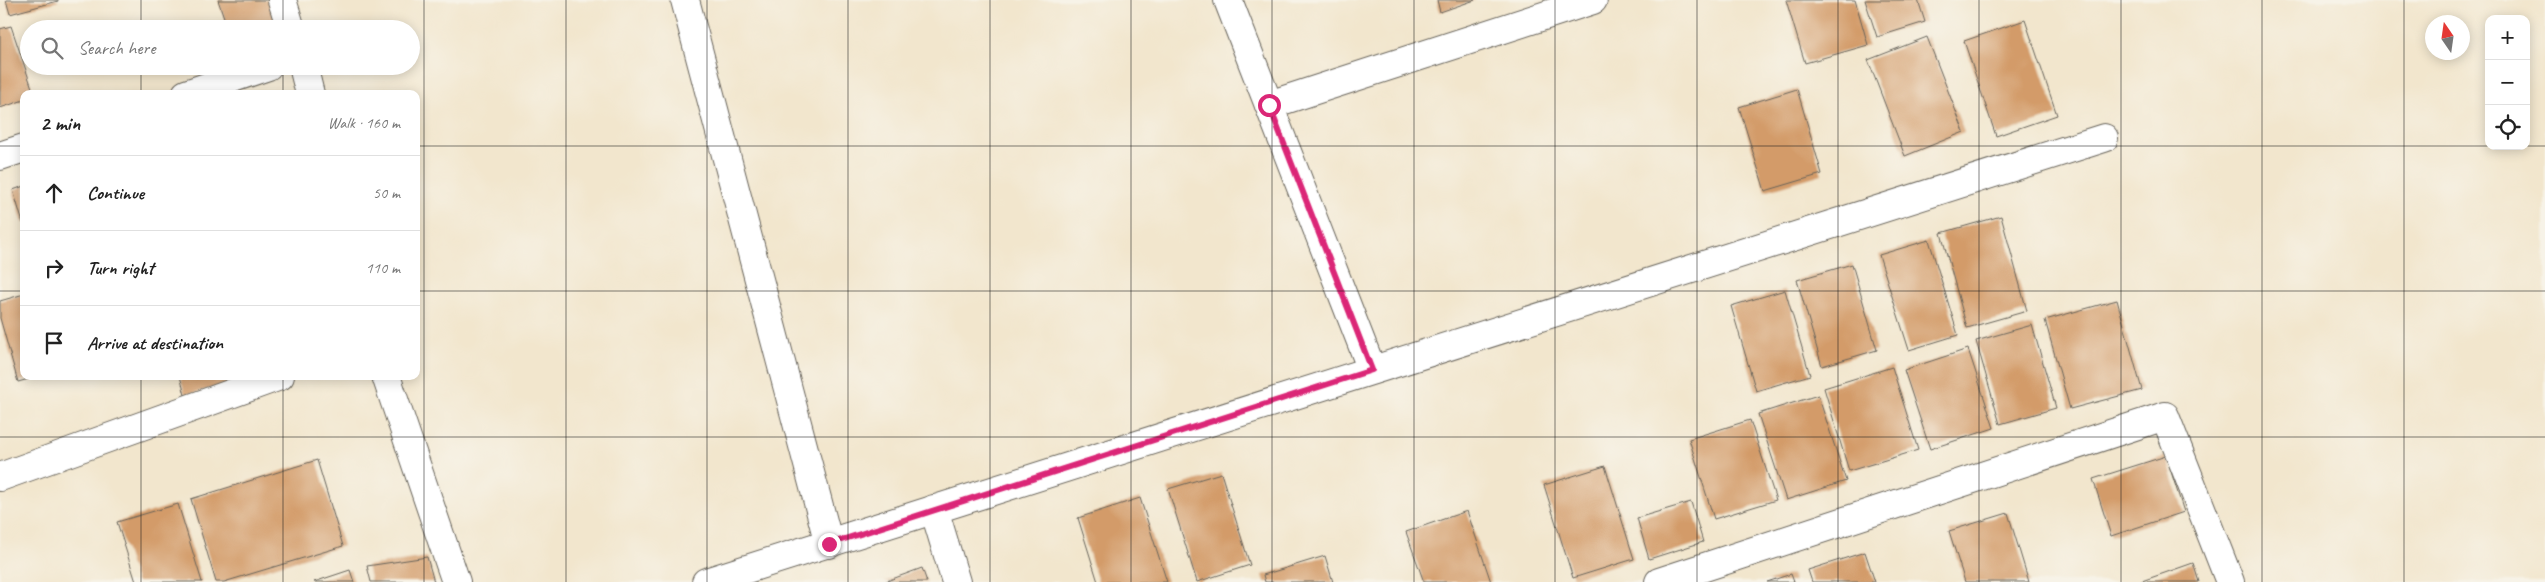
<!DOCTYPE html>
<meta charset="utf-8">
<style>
body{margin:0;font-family:Caveat,sans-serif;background:#f2f2f2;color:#222}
.controls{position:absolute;right:15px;top:15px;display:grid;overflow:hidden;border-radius:10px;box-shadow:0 2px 12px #0003}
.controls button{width:45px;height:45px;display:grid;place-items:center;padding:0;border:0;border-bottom:1px solid #e0e0e0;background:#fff;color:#222;font:25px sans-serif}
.compass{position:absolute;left:2425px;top:15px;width:45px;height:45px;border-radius:50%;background:#fff;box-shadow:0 2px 12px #0003;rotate:347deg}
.stop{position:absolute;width:15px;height:15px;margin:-11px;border:4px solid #db2777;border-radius:50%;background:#fff}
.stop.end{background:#db2777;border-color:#fff;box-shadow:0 1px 5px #0008}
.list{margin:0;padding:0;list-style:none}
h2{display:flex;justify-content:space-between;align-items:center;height:65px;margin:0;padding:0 20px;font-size:21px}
h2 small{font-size:16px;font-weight:400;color:#767676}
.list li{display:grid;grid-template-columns:32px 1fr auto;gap:15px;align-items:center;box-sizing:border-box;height:75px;padding:0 20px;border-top:1px solid #e0e0e0}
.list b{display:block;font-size:19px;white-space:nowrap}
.list em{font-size:16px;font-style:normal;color:#767676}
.icon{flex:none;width:28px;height:28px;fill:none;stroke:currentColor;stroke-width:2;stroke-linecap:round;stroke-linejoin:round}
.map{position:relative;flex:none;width:2545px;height:582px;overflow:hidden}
.search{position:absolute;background:#fff;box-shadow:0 2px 12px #0003;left:20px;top:20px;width:400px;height:55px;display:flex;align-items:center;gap:12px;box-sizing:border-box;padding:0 18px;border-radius:28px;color:#767676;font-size:19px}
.panel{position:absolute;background:#fff;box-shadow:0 2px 12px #0003;left:20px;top:90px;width:400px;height:290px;border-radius:10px}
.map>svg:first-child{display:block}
</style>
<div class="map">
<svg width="2545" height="582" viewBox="0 0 2545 582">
<rect width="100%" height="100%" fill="#f7f3e8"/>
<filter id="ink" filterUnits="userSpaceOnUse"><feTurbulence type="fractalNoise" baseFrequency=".02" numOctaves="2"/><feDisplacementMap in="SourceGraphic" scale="10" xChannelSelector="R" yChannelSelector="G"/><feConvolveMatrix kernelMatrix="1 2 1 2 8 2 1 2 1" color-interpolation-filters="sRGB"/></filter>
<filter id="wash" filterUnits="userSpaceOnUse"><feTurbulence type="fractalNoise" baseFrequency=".0096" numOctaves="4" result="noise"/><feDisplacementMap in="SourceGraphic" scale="20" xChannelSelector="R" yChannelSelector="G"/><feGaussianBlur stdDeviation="1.12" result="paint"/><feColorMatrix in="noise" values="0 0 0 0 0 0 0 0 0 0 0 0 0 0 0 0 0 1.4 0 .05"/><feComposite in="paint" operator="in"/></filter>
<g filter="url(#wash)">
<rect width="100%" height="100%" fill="#f2e6cd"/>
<g id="blocks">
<g fill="#d39b69">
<path d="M6,0H58V1L10,14Z"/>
<path d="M218,0H274L285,29H228Z"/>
<path d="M1437,0H1475L1440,12Z"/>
<path d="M1786,0H1855L1868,45L1805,63Z"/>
<path d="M1865,0H1918L1925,22L1877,37Z"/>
<path d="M2025,20L2057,115L1996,136L1964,41Z"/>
<path d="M11,26L34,94H24V100L0,108V29Z"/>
<path d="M1927,37L1964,132L1905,156L1868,60Z"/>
<path d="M1797,89L1822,174L1765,191L1739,107Z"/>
<path d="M24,186V223H23L13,190Z"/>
<path d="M2001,216L2027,311L1967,328L1941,233Z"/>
<path d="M1929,240L1958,335L1909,350L1879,255Z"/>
<path d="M1852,264L1877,350L1822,366L1797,280Z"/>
<path d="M1785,290L1810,375L1756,391L1731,306Z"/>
<path d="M24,294V376L36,377L18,382L0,318V301Z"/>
<path d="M2117,300L2142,390L2070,409L2045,320Z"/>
<path d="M2032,325L2056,408L2000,424L1976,341Z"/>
<path d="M1968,349L1994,428L1930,449L1904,370Z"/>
<path d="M1892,367L1918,450L1849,471L1824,388Z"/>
<path d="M180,376H249L250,380L185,395Z"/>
<path d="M1818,395L1846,481L1786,500L1758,414Z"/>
<path d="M1750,420L1776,500L1714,519L1689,439Z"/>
<path d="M2166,456L2184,512L2111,536L2093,479Z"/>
<path d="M317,460L343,546L224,582H216L191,499Z"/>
<path d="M1605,466L1634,559L1573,578L1544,485Z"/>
<path d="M1221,473L1250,565L1197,582L1168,489Z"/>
<path d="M1140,498L1167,582H1098L1078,518Z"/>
<path d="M1691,502L1703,542L1649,559L1637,518Z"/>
<path d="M178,504L202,582H136L117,522Z"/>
<path d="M1467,511L1491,582H1424L1406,532Z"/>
<path d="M2008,513L2029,582H1965L1949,531Z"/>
<path d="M1865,552L1875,582H1812L1808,570Z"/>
<path d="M1325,556L1333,582H1265L1263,575Z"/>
<path d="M427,557L434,582H371L367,566Z"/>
<path d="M2193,563L2199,582H2139Z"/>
<path d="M922,568L927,582H884Z"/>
<path d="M350,570L354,582H314Z"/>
<path d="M1791,574L1794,582H1767Z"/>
</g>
</g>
</g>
<g filter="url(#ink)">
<use href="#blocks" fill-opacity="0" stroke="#67635a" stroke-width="1"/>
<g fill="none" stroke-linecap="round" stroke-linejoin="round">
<defs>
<g id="minor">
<path d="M282,0L291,29"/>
<path d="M685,0L829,544"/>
<path d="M1228,0L1372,370"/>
<path d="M303,66L310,94"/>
<path d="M186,94L268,66"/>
<path d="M1269,105L1593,0"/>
<path d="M0,156L24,148"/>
<path d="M386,376L456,582"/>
<path d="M0,477L280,376"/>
<path d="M934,509L956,582"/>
<path d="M706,582L2104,138"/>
<path d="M1659,582L2165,416L2230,582"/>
</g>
</defs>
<use href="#minor" stroke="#67635a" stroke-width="30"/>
<use href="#minor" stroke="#fff" stroke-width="28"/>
</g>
</g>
<g fill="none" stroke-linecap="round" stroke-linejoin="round" filter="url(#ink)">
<path stroke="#db2777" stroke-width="6" d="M829,544L1372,370L1269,105"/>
</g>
<path fill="none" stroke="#1c1c1c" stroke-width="1" stroke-opacity="0.55" d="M141,0V29M283,0V29M424,0V582M566,0V582M707,0V582M848,0V582M990,0V582M1131,0V582M1272,0V582M1414,0V582M1555,0V582M1697,0V582M1838,0V582M1979,0V582M2121,0V582M2262,0V582M2404,0V582M141,66V94M283,66V94M0,146H24M416,146H2489M2526,146H2545M0,291H24M416,291H2545M141,376V582M283,376V582M0,437H2545"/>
</svg>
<div class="controls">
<button>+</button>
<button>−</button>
<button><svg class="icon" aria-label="locate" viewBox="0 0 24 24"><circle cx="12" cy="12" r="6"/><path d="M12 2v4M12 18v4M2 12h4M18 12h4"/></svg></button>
</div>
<svg class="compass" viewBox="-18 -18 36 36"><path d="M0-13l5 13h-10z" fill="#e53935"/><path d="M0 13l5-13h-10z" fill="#767676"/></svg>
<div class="stop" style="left:1269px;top:105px"></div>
<div class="stop end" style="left:829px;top:544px"></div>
<div class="search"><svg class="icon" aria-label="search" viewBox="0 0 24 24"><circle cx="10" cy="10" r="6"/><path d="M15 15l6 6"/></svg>Search here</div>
<section class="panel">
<h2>2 min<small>Walk · 160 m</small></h2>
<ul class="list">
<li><svg class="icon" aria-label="ahead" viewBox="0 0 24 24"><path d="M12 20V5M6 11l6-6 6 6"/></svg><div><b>Continue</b></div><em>50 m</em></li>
<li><svg class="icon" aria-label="right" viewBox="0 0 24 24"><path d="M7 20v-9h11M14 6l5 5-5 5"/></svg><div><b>Turn right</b></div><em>110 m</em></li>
<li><svg class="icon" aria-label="arrive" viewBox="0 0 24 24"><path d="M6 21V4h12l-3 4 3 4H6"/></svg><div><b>Arrive at destination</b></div></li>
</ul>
</section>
</div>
